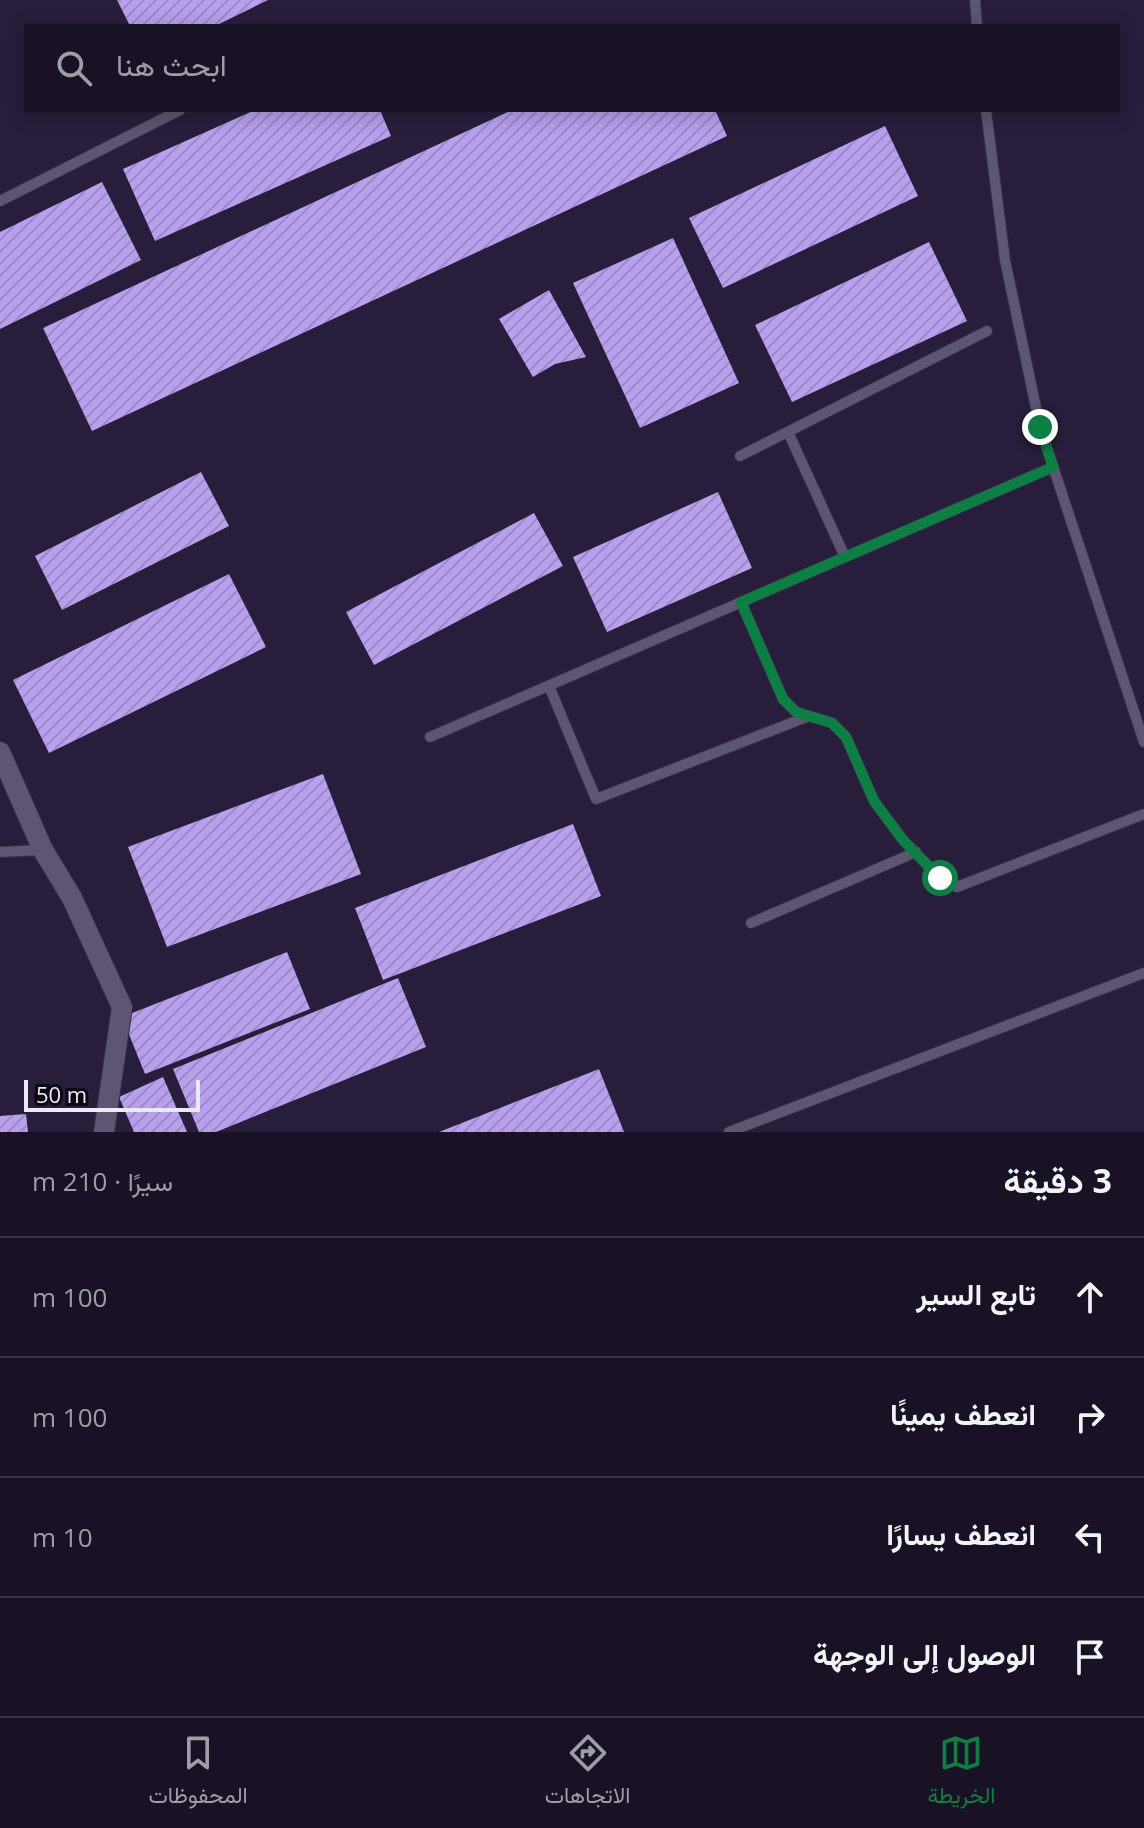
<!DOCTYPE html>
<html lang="ar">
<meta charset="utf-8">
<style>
body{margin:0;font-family:"Open Sans",Vazirmatn,sans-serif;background:#211b2c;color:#f1f3f6;direction:rtl}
.scale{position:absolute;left:24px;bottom:20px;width:176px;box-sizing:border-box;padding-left:8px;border:4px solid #ede9fa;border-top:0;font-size:22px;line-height:28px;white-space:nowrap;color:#ede9fa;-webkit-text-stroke:6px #090610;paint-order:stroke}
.stop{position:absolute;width:24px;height:24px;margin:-18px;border:6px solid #0b8043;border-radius:50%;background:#fff}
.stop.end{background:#0b8043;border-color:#fff;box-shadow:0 2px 8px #0008}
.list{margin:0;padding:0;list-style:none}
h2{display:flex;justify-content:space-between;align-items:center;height:104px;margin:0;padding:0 32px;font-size:34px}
h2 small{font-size:26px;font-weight:400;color:#9f9ea6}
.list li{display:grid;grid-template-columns:52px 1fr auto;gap:24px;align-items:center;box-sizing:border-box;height:120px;padding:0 32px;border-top:2px solid #363241}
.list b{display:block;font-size:30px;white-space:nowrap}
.list em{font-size:26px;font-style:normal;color:#9f9ea6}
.icon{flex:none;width:44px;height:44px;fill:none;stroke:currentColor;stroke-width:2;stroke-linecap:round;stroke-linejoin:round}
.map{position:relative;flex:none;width:1144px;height:1132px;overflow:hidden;direction:ltr}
.search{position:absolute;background:#181224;box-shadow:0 4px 20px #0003;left:24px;right:24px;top:24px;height:88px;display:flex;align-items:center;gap:20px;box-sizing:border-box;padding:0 28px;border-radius:0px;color:#9f9ea6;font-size:30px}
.sheet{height:584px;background:#181224}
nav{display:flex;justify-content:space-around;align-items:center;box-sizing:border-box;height:112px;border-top:2px solid #363241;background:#181224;font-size:22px;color:#9f9ea6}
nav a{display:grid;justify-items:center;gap:4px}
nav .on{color:#0b8043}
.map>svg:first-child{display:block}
</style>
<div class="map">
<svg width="1144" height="1132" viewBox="0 0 1144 1132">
<defs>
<pattern id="building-hatch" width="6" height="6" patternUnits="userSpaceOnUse" patternTransform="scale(2)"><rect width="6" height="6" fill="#b8a0ef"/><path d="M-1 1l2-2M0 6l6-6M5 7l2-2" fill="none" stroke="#9c8ac6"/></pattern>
</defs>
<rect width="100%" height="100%" fill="#201830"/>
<path fill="#281e3c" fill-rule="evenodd" d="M0,0H1144V1132H0ZM26,26H1118V110H26Z"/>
<g fill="url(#building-hatch)">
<path d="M117,0H268L215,26H130Z"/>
<path d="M255,110H380L391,136L155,241L123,169Z"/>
<path d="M512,110H715L727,136L92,431L43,328Z"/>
<path d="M885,126L918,196L723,288L689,218Z"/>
<path d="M102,182L141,260L0,329V232Z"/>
<path d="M673,238L739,383L640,428L573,283Z"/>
<path d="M929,242L967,321L792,402L755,325Z"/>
<path d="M549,290L586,357L555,364L533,377L499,319Z"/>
<path d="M201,472L229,526L62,610L35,556Z"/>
<path d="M718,492L752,568L607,632L573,557Z"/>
<path d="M534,513L563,566L374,665L346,612Z"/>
<path d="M229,574L266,647L49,753L13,680Z"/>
<path d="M323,774L361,874L167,947L128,847Z"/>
<path d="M573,824L601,896L383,980L355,908Z"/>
<path d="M287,952L310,1009L145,1074L122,1017Z"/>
<path d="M398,978L426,1047L216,1132H199L173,1069Z"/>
<path d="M599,1069L624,1132H439Z"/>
<path d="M163,1077L187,1132H134L119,1097Z"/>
<path d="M26,1114L28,1132H0V1116Z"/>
</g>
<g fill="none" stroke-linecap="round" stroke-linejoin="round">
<defs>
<g id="lane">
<path d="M975,0L977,26"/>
<path d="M986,110L1005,260L1040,427L1144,742"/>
<path d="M0,201L180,110"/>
<path d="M788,432L845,557"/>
<path d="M740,456L987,331"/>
<path d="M741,602L783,699L796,712L832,723L846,737L874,801L903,840L940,878L957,887L1144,814"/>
<path d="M549,686L596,799L809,716"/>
<path d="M430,737L1053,467"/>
<path d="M0,852L43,850"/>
<path d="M751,923L916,852"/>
<path d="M729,1132L1144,973"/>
</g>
<path id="street" d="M0,752L43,850L72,898L122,1007L104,1132"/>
</defs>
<use href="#lane" stroke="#373144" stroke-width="12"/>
<use href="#street" stroke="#373144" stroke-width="22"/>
<use href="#lane" stroke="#5d5571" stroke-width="10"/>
<use href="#street" stroke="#5d5571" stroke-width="20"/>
</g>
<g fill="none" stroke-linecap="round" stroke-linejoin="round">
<path stroke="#0b8043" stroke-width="10" d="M940,878L903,840L874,801L846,737L832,723L796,712L783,699L741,602L1053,467L1040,427"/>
</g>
</svg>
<div class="scale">50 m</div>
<div class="stop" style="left:940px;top:878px"></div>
<div class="stop end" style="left:1040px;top:427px"></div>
<div class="search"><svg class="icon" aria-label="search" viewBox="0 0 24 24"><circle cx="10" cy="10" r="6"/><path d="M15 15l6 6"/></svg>ابحث هنا</div>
</div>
<section class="sheet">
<h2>3 دقيقة<small>سيرًا · 210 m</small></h2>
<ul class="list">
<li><svg class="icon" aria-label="ahead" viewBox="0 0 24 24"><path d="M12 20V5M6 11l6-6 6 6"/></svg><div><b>تابع السير</b></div><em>100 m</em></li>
<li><svg class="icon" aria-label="right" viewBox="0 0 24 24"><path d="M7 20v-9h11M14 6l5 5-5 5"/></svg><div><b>انعطف يمينًا</b></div><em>100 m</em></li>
<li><svg class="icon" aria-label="left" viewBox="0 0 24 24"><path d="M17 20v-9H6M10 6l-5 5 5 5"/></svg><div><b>انعطف يسارًا</b></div><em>10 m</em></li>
<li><svg class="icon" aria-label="arrive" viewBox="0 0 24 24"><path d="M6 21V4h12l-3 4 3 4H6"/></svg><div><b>الوصول إلى الوجهة</b></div></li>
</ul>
</section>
<nav>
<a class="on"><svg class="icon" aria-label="map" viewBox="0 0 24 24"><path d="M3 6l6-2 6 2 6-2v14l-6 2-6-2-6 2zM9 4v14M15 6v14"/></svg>الخريطة</a>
<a><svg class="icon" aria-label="directions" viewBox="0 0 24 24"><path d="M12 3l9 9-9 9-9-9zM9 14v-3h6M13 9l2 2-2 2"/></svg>الاتجاهات</a>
<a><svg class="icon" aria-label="saved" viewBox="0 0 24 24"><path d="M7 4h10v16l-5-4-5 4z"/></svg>المحفوظات</a>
</nav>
